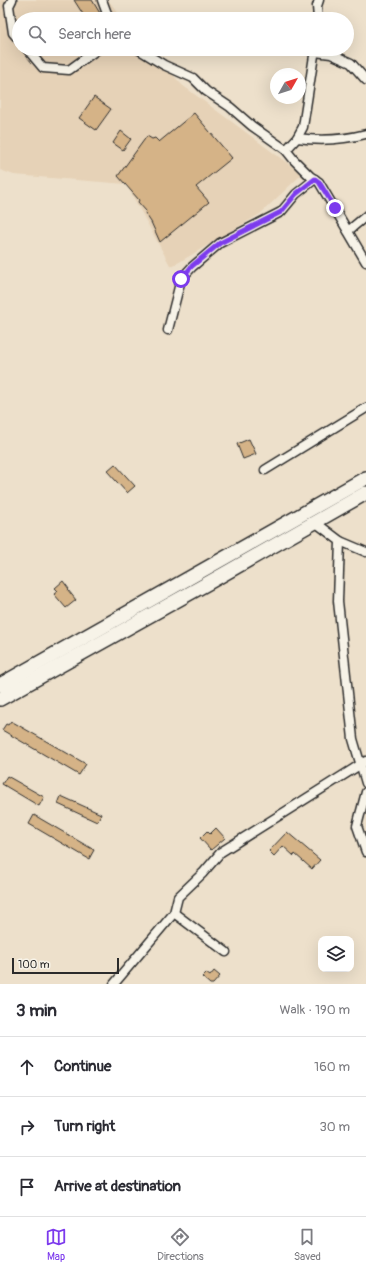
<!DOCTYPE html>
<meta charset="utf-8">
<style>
body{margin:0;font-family:Pangolin,sans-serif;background:#f7f7f7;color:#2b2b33}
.controls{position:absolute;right:12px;bottom:12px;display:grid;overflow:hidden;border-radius:8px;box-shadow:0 4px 16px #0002}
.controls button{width:36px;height:36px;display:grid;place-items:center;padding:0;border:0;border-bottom:1px solid #e1e1e2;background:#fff;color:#2b2b33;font:20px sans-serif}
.compass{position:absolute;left:270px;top:68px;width:36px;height:36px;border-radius:50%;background:#fff;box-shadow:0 4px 16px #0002;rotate:51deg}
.scale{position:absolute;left:12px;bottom:10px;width:107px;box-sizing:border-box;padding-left:4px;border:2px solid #2b2b2b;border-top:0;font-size:11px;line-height:14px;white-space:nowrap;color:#2b2b2b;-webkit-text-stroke:3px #f7f3e8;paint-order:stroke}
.stop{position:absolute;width:12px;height:12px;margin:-9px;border:3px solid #7c3aed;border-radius:50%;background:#fff}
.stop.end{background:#7c3aed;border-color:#fff;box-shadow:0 1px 4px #0008}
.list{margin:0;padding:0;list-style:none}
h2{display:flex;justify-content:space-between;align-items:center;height:52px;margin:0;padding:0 16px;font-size:17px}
h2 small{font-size:13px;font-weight:400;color:#7c7c81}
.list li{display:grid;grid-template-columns:26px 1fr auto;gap:12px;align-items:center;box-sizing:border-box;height:60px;padding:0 16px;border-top:1px solid #e1e1e2}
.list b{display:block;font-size:15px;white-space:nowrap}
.list em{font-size:13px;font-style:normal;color:#7c7c81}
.icon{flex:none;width:22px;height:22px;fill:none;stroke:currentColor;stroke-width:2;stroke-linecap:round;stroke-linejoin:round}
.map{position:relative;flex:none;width:366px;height:984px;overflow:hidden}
.search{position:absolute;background:#fff;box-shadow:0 4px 16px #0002;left:12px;right:12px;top:12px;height:44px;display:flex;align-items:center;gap:10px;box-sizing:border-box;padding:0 14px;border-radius:22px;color:#7c7c81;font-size:15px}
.sheet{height:232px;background:#fff}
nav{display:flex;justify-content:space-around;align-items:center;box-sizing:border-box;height:56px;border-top:1px solid #e1e1e2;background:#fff;font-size:11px;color:#7c7c81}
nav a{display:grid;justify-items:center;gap:2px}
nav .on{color:#7c3aed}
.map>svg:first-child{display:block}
</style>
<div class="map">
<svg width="366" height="984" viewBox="0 0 366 984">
<rect width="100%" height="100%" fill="#ede0cb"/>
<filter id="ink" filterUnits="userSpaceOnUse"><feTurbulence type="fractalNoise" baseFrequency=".025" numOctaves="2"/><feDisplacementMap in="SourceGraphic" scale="8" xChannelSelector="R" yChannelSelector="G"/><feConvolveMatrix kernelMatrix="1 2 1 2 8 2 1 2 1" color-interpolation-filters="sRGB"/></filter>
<g filter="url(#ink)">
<path fill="#e6d2b7" d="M0,0H108L123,19H19V49H150L182,85L302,174L260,214L171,267L126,184L14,175L0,170Z"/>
<g fill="#d5b387" stroke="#2b2b2b">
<path d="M74,0H92L101,15L94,19H86Z"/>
<path d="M94,97L111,109L96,130L79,118Z"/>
<path d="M194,113L232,158L196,187L209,202L160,242L151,222L145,213L146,211L138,202L139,200L118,176L147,136L152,139L155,138L159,142Z"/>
<path d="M121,131L131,139L123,150L113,143Z"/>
<path d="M249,439L256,454L243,459L237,444Z"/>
<path d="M115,464L135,486L127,493L107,471Z"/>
<path d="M63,581L69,589L68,590L76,600L66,608L54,594L58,591L55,588Z"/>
<path d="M11,721L86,764L79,775L2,730L6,724L8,725Z"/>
<path d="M7,776L44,797L39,806L2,784Z"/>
<path d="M61,796L101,814L97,822L58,804Z"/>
<path d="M34,815L94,850L89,859L29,824Z"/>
<path d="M216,828L225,838L211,850L200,838L207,831L210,834Z"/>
<path d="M287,832L320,860L312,869L295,854L294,856L283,846L274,856L269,851Z"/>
<path d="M214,971L220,976L213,984H210L202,977L206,973L210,976Z"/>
</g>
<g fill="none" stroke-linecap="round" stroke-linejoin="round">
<defs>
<g id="minor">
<path d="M12,0L9,6L13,33L19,40"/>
<path d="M102,0L109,19"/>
<path d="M318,19L317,6L319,0"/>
<path d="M27,49L43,68L69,70L98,49"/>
<path d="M138,49L164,65L193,78L206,91L230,107L252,126L286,150L294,160L310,176L319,182L366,262"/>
<path d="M315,52L331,54L351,63L366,80"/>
<path d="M297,138C320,141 343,140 366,134"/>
<path d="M286,150L297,138L303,127L315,49"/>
<path d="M348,231L366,216"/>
<path d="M168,330L181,279L192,267L220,243L281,212L296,194L315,179"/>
<path d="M265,470L366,408"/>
<path d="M315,522L340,541L338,601L353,739L366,783"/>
<path d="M340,541L366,552"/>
<path d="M366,792L357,826L366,852"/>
<path d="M174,913L178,897L203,873L221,852L366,761"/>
<path d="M114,984L174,913L226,952"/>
</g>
<g id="trunk">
<path d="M0,685L366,478"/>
<path d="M0,699L208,583L366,493"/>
</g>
</defs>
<use href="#minor" stroke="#2b2b2b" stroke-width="11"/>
<use href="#trunk" stroke="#2b2b2b" stroke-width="16"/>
<use href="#minor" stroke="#f7f3e8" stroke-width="8"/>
<use href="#trunk" stroke="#f7f3e8" stroke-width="13"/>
</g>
</g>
<g fill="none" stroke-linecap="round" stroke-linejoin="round" filter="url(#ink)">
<path stroke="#7c3aed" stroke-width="5" d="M181,279L192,266L220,243L281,212L296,194L315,179L319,182L335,208"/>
</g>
</svg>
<div class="controls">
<button><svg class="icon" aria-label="layers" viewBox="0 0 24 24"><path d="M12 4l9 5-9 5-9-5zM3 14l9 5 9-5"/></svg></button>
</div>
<svg class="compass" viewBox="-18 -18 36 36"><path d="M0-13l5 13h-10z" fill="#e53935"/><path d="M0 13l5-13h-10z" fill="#7c7c81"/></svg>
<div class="scale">100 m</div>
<div class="stop" style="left:181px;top:279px"></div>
<div class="stop end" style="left:335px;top:208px"></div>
<div class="search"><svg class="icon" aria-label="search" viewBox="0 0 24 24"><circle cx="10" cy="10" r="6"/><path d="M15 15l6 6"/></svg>Search here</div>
</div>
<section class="sheet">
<h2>3 min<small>Walk · 190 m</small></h2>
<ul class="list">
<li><svg class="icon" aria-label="ahead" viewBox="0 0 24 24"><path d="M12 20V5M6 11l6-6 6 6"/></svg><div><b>Continue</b></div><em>160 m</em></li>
<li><svg class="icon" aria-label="right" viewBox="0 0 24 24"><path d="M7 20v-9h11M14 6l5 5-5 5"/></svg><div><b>Turn right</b></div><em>30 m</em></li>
<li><svg class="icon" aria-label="arrive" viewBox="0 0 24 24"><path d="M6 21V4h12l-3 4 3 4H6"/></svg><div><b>Arrive at destination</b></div></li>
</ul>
</section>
<nav>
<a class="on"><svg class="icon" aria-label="map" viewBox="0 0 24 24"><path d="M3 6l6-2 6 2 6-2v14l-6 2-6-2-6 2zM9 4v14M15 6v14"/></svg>Map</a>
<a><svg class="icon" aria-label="directions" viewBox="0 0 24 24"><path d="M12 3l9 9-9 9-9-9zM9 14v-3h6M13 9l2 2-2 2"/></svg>Directions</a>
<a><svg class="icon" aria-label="saved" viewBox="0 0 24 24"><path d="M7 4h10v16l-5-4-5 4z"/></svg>Saved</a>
</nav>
